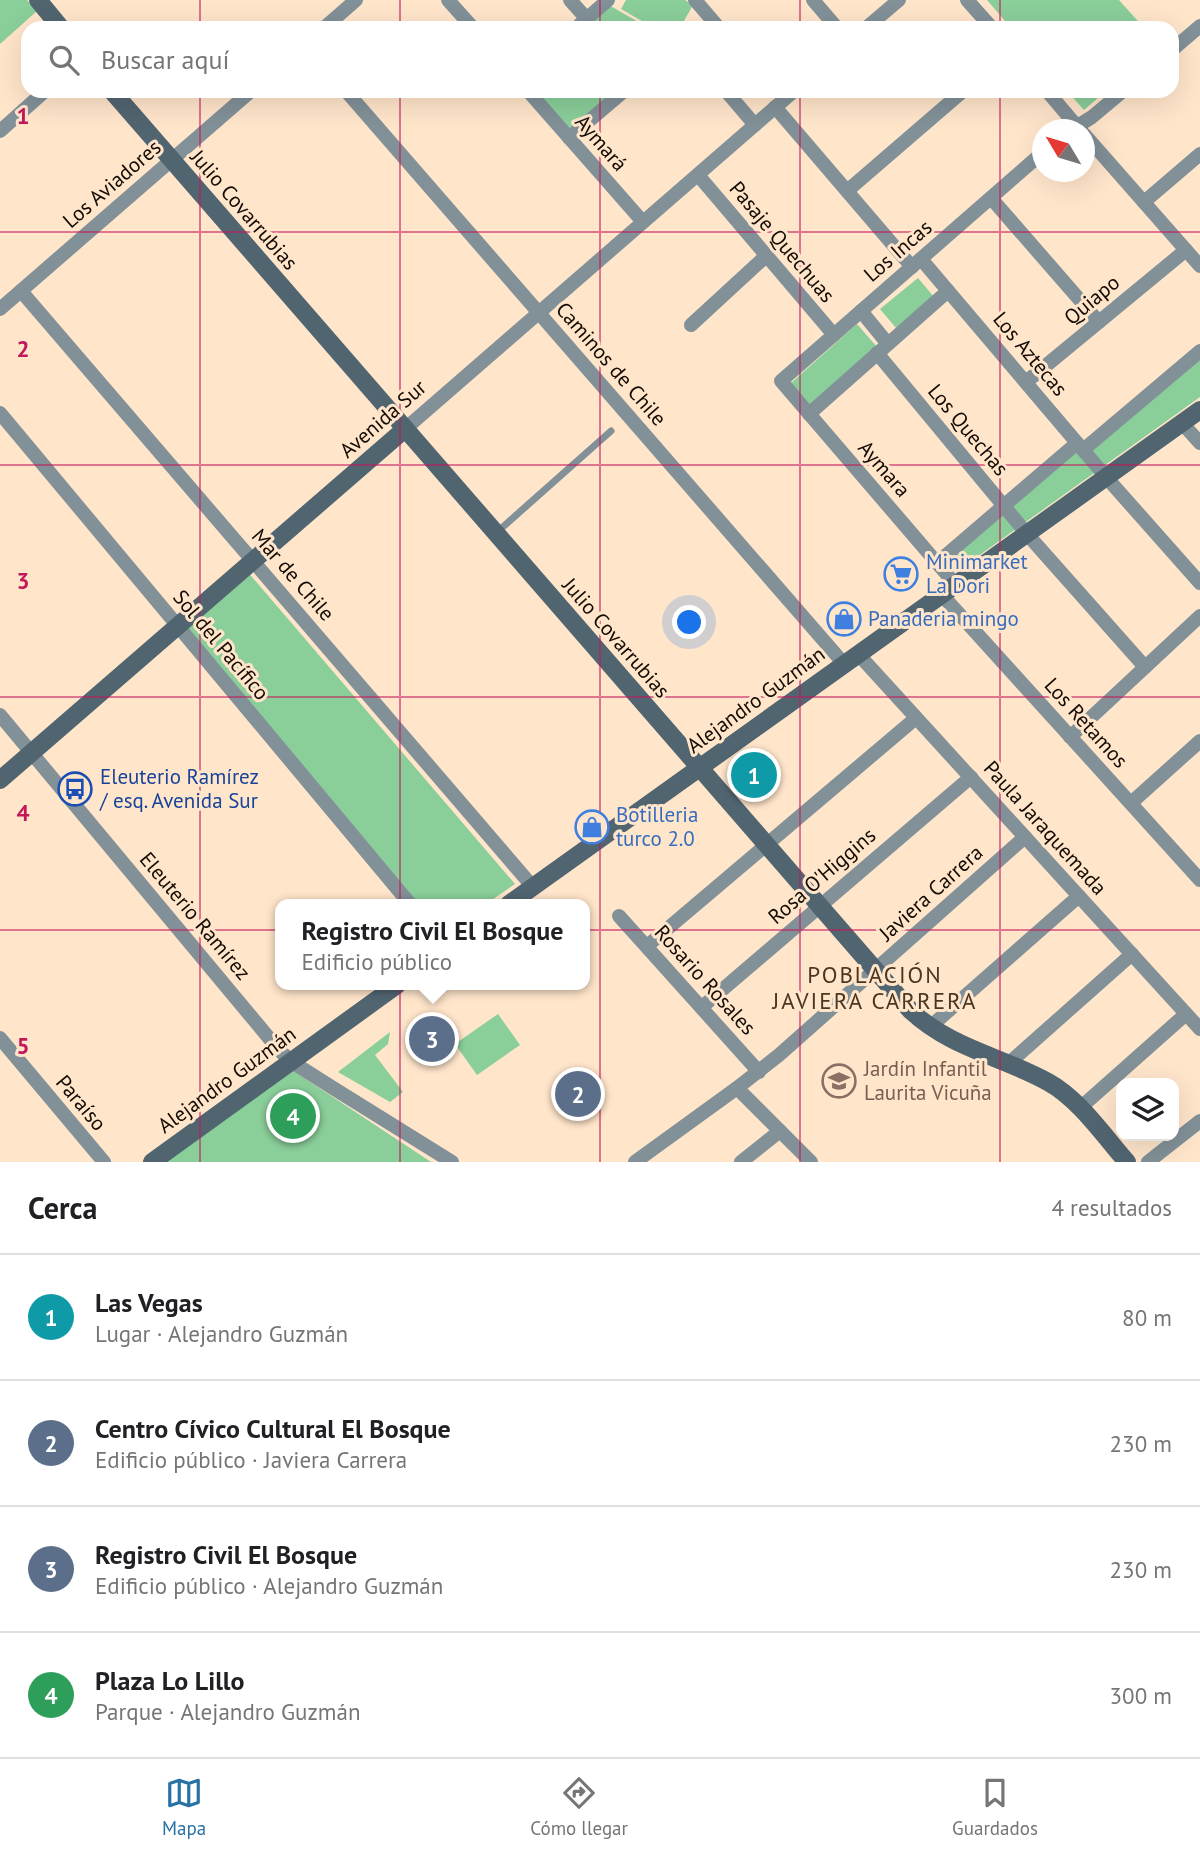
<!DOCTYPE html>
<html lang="es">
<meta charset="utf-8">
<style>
body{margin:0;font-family:"PT Sans",sans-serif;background:#f2f2f2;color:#202124}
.controls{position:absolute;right:21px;bottom:21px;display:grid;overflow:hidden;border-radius:14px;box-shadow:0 7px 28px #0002}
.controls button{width:63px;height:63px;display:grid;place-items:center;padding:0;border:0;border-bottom:2px solid #e0e0e0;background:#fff;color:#202124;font:35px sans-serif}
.compass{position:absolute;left:1032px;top:119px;width:63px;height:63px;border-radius:50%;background:#fff;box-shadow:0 7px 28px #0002;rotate:308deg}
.you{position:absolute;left:690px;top:623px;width:24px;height:24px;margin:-18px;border:5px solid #fff;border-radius:50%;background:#1a73e8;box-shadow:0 0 0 10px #1a73e833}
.badge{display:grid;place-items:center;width:46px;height:46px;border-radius:50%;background:#2871a5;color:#fff;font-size:23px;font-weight:700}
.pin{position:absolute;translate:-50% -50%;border:4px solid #fff;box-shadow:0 2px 7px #0006}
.popup{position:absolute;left:275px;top:899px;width:315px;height:91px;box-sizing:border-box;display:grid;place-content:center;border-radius:14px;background:#fff;filter:drop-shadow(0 2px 5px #0005);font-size:23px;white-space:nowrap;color:#757577}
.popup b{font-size:26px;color:#202124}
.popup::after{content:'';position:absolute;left:50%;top:100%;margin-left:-14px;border:14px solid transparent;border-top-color:#fff}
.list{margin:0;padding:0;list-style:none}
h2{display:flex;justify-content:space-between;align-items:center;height:91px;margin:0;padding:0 28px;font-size:30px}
h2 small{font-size:23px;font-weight:400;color:#757577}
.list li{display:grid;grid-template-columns:46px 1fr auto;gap:21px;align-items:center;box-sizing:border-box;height:126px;padding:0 28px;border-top:2px solid #e0e0e0}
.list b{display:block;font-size:26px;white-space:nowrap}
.list p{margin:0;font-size:23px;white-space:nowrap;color:#757577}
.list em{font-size:23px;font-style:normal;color:#757577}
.icon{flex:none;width:38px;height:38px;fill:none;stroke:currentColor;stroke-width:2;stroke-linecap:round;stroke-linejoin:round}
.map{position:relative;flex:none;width:1200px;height:1162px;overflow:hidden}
.search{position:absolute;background:#fff;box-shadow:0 7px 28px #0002;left:21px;right:21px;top:21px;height:77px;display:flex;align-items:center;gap:18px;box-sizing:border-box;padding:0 24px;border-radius:21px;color:#757577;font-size:26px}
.sheet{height:595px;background:#fff}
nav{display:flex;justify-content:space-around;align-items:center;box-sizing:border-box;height:98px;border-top:2px solid #e0e0e0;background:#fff;font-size:19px;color:#757577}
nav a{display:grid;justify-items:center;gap:4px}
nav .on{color:#2871a5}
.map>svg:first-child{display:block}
</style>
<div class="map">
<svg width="1200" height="1162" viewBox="0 0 1200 1162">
<rect width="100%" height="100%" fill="#ffe5ca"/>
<g fill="#8ace9a">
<path d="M0,0H27L37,11L0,44Z"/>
<path d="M626,0H685L693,5L680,28H654L621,9Z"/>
<path d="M987,0H1119L1144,28H1011Z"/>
<path d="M607,4L649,28H580Z"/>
<path d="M531,91H621L570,135Z"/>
<path d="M1067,91H1106L1084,110Z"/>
<path d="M918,278L934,297L896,328L880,309Z"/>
<path d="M857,324L877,347L811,405L791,383Z"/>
<path d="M1200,357V397L956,572L948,560L1076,449Z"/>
<path d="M246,570L515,884L486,904H417L184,625Z"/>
<path d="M498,1014L520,1045L477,1075L455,1044Z"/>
<path d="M390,1032L388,1044L375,1055L403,1092L390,1102L338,1072Z"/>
<path d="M292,1070L431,1162H158Z"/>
</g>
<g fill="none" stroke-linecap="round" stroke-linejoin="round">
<path stroke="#829098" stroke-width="7" d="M496,533L611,431"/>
<g stroke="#829098" stroke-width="14">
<path d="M448,0L473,28"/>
<path d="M570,0L587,19"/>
<path d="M695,0L719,28"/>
<path d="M813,0L837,28"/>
<path d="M967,0L992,28"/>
<path d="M324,28L356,0"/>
<path d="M576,28L608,0"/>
<path d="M866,28L899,0"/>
<path d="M1172,50L1200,26"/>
<path d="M346,91L845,665"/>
<path d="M528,91L643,222"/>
<path d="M726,91L755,125"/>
<path d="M1047,91L1080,130"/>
<path d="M775,107L912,267"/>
<path d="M1071,130L1092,117L1123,91"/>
<path d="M0,131L45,91"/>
<path d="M1084,134L1200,266"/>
<path d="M569,138L624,91"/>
<path d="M698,175L834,335"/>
<path d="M847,191L963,91"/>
<path d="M991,198L1099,322"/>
<path d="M1144,202L1200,154"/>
<path d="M921,259L1106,477L1200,583"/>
<path d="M21,291L533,887"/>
<path d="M0,309L251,91"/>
<path d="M861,311L888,344"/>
<path d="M691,325L766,256"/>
<path d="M877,353L1027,534L1145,667"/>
<path d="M1026,382L1186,250"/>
<path d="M0,413L410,904"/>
<path d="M809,414L948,291"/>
<path d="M1182,423L1200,443"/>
<path d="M405,429L794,91"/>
<path d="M1083,450L1200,351"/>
<path d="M937,563L1077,443"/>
<path d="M956,585L781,381L1042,153"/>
<path d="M942,595L1200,880"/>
<path d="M859,655L1200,1029"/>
<path d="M0,715L279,1050L292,1062L333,1088L452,1162"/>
<path d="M1070,737L1200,616"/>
<path d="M1131,803L1200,741"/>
<path d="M619,916L759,1072"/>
<path d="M647,946L916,718"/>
<path d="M702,1007L971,777"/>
<path d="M930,1027L1079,896"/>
<path d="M0,1038L104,1162"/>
<path d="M1008,1064L1132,954"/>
<path d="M737,1088L811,1162"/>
<path d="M1080,1108L1186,1014"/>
<path d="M635,1162L737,1088L779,1055L1025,837"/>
<path d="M741,1162L780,1131"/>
<path d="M1148,1162L1200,1121"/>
</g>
<g stroke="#516571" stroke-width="18">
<path d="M38,0L61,28"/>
<path d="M112,91L911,1011C952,1049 1001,1056 1048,1082C1079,1099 1104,1136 1127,1162"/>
<path d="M0,780L405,429"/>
<path d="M509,904L1200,410"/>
<path d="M152,1162L397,985"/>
</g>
</g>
<path fill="none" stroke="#c2185b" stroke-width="2" stroke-opacity="0.55" d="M200,0V28M400,0V28M600,0V28M800,0V28M1000,0V28M200,91V1162M400,91V1162M600,91V1162M800,91V1162M1000,91V1162M0,232H1200M0,465H1200M0,697H1200M0,930H1200"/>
<defs>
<symbol id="supermarket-ring" viewBox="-11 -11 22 22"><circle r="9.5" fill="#ffe5ca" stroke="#3f7fe0" stroke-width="1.5"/><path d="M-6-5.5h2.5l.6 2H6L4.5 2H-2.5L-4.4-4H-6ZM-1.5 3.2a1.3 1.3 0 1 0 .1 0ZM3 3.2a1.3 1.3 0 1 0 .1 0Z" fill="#3f7fe0"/></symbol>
<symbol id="shop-ring" viewBox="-11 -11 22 22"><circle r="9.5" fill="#ffe5ca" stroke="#3f7fe0" stroke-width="1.5"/><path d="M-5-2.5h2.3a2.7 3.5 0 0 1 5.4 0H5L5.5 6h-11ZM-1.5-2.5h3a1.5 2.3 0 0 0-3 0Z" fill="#3f7fe0"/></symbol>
<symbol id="bus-ring" viewBox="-11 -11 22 22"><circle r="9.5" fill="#ffe5ca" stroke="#1a4fb4" stroke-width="1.5"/><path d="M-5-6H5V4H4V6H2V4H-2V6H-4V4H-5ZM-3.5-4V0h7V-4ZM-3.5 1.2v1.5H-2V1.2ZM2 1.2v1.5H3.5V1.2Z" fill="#1a4fb4"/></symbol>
<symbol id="school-ring" viewBox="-11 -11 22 22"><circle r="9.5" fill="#ffe5ca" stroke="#8d6e63" stroke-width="1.5"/><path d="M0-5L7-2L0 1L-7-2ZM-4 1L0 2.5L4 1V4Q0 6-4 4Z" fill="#8d6e63"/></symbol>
</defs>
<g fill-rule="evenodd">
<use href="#supermarket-ring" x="882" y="555" width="38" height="38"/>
<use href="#shop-ring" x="825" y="600" width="38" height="38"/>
<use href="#bus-ring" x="56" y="770" width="38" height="38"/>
<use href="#shop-ring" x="573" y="808" width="38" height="38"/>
<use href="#school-ring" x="820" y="1062" width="38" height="38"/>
</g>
<g text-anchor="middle" stroke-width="6" stroke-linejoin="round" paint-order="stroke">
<g font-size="21" fill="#140b04" stroke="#ffe5ca">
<text transform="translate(601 143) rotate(49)" y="7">Aymará</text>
<text transform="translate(112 184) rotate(-41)" y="7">Los Aviadores</text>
<text transform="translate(244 210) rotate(49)" y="7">Julio Covarrubias</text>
<text transform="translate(782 242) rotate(50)" y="7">Pasaje Quechuas</text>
<text transform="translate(898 251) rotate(-41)" y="7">Los Incas</text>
<text transform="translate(1092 300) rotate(-40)" y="7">Quiapo</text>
<text transform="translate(1030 354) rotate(50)" y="7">Los Aztecas</text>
<text transform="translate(611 364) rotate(49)" y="7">Caminos de Chile</text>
<text transform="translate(383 419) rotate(-41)" y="7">Avenida Sur</text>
<text transform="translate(968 430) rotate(50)" y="7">Los Quechas</text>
<text transform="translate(884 469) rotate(49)" y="7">Aymara</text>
<text transform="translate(293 575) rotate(49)" y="7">Mar de Chile</text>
<text transform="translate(616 638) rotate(49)" y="7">Julio Covarrubias</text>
<text transform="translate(221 645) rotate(50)" y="7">Sol del Pacífico</text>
<text transform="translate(756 700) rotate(-36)" y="7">Alejandro Guzmán</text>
<text transform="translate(1086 723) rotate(48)" y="7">Los Retamos</text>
<text transform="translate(1045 828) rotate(48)" y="7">Paula Jaraquemada</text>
<text transform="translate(822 876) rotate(-41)" y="7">Rosa O'Higgins</text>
<text transform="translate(931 893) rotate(-42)" y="7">Javiera Carrera</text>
<text transform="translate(195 916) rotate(50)" y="7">Eleuterio Ramírez</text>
<text transform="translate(705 980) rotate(48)" y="7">Rosario Rosales</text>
<text transform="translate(227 1080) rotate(-36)" y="7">Alejandro Guzmán</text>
<text transform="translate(81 1103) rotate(50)" y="7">Paraíso</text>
</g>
<g font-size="21" fill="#366cbe" stroke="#ffe5ca" text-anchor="start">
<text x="926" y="569">Minimarket<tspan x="926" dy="24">La Dori</tspan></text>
<text x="868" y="626">Panaderia mingo</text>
<text x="616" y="822">Botilleria<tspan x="616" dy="24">turco 2.0</tspan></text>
</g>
<g font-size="21" fill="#164399" stroke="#ffe5ca" text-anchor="start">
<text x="100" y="784">Eleuterio Ramírez<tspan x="100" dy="24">/ esq. Avenida Sur</tspan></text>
</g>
<g font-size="21" fill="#785e54" stroke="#ffe5ca" text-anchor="start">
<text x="864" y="1076">Jardín Infantil<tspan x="864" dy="24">Laurita Vicuña</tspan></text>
</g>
<g font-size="23" letter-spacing="2" fill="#4a3620" stroke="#ffe5ca">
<text x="875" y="983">POBLACIÓN<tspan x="875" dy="26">JAVIERA CARRERA</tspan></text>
</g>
</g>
<g font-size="23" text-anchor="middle" font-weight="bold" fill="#c2185b" stroke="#ffe5ca" stroke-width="6" stroke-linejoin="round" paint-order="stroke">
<text x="23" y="124">1</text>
<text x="23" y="357">2</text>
<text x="23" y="589">3</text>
<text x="23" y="821">4</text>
<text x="23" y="1054">5</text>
</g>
</svg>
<div class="controls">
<button><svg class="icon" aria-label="layers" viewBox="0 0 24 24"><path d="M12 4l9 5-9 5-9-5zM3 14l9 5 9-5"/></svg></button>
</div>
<svg class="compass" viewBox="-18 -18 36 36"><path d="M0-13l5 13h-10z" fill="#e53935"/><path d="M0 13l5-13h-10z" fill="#757577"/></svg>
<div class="you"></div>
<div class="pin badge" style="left:754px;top:775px;background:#0f9aa8">1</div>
<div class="pin badge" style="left:578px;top:1094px;background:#5c6f8a">2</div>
<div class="pin badge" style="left:432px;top:1039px;background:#5c6f8a">3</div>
<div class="popup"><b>Registro Civil El Bosque</b>Edificio público</div>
<div class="pin badge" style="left:293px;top:1116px;background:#2e9e5b">4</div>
<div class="search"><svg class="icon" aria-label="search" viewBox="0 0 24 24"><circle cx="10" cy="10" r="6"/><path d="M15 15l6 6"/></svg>Buscar aquí</div>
</div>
<section class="sheet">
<h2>Cerca<small>4 resultados</small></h2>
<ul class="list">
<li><span class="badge" style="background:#0f9aa8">1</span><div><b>Las Vegas</b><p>Lugar · Alejandro Guzmán</p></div><em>80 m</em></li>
<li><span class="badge" style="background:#5c6f8a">2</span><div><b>Centro Cívico Cultural El Bosque</b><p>Edificio público · Javiera Carrera</p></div><em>230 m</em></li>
<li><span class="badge" style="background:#5c6f8a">3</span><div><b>Registro Civil El Bosque</b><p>Edificio público · Alejandro Guzmán</p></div><em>230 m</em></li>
<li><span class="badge" style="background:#2e9e5b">4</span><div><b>Plaza Lo Lillo</b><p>Parque · Alejandro Guzmán</p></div><em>300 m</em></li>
</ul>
</section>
<nav>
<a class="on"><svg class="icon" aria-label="map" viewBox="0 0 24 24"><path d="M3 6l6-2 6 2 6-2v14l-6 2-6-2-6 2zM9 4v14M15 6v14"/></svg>Mapa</a>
<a><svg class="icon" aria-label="directions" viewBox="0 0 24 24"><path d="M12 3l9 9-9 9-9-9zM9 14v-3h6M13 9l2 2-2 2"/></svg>Cómo llegar</a>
<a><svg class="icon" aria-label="saved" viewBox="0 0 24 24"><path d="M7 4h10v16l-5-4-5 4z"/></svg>Guardados</a>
</nav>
